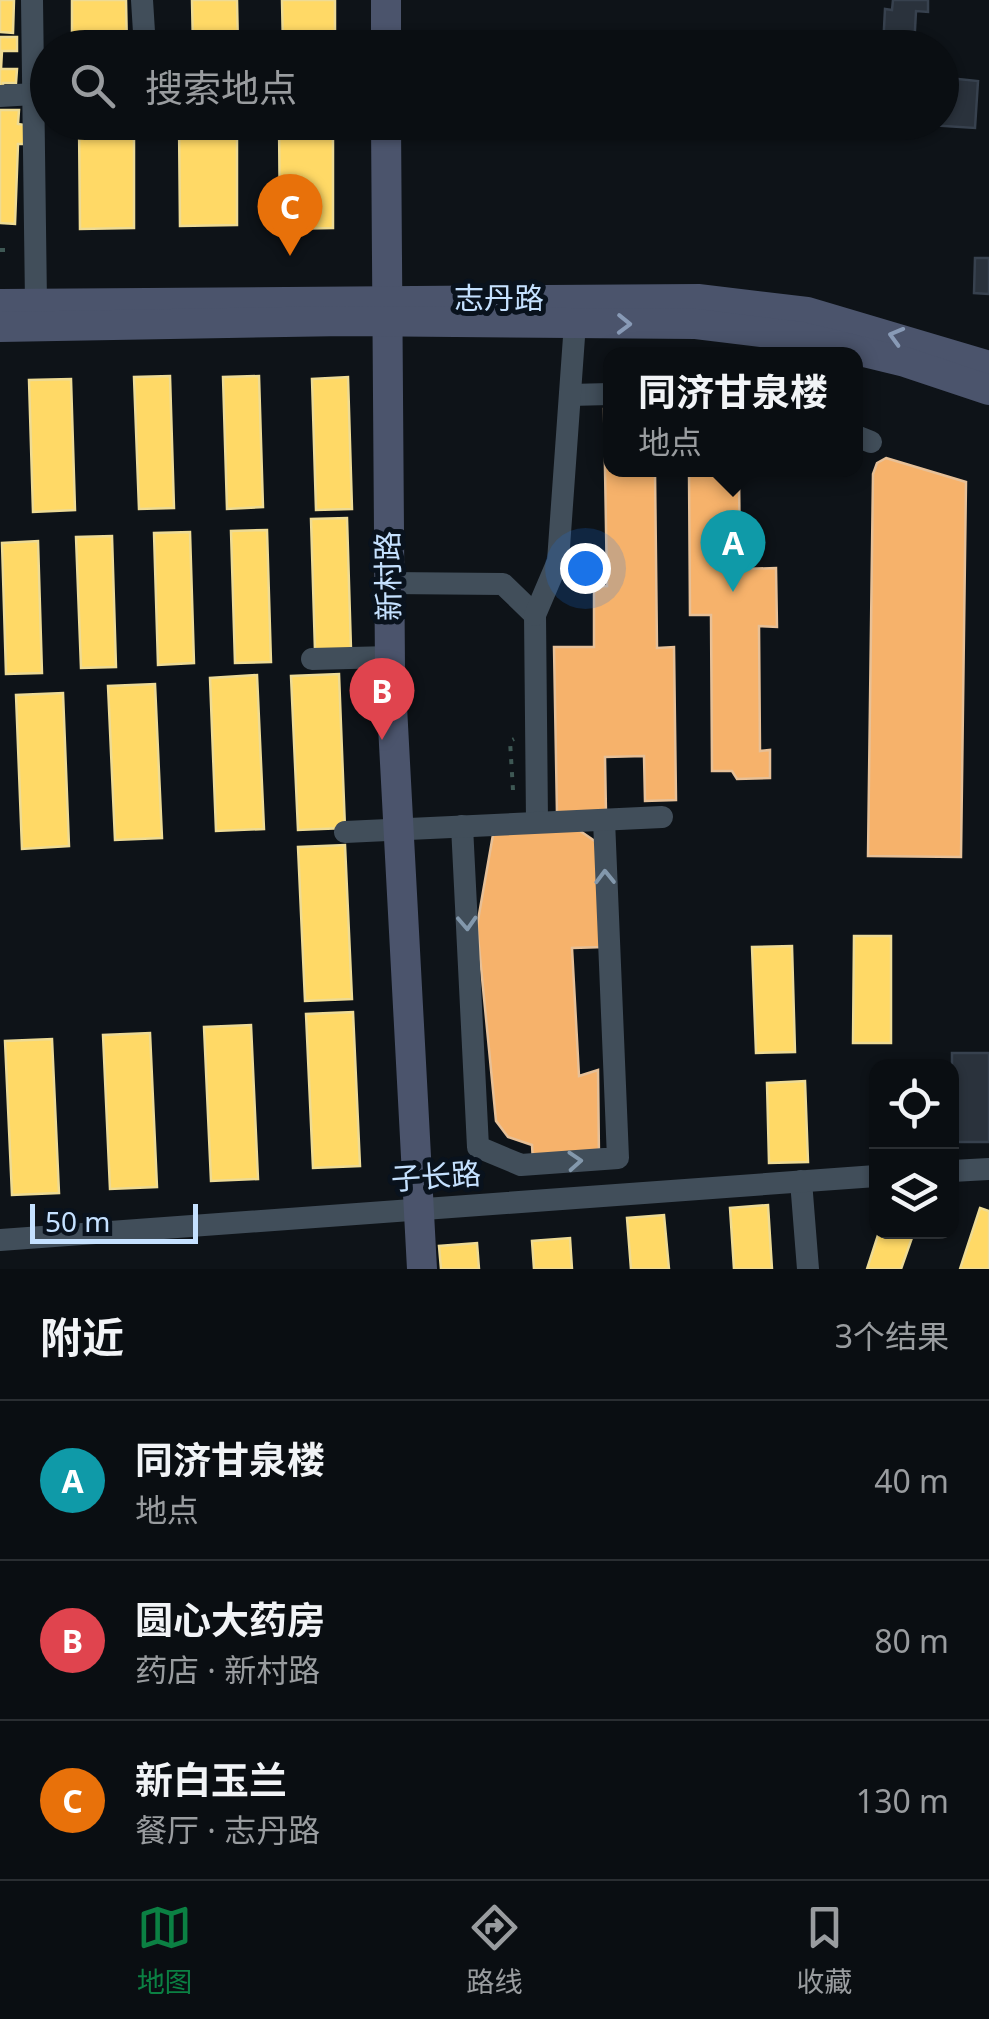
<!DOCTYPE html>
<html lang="zh">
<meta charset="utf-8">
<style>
body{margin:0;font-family:"Noto Sans","Noto Sans SC",sans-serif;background:#13171b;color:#f1f3f6}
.controls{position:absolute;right:30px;bottom:30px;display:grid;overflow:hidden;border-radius:20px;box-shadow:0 2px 8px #0004}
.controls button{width:90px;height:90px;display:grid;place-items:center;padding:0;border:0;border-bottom:2px solid #2a2e32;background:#0a0e12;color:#f1f3f6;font:50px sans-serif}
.scale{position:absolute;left:30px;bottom:25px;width:168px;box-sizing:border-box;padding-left:10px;border:5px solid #c5e1ff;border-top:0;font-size:28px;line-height:35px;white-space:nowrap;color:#c5e1ff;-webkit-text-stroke:8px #09121d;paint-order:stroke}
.you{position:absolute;left:585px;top:568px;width:35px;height:35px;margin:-25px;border:8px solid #fff;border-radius:50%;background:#1a73e8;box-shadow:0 0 0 15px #1a73e833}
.badge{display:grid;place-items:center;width:65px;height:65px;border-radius:50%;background:#0b8043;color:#fff;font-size:32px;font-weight:700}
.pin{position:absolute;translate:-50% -82px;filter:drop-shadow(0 2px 5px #0008)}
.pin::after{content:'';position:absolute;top:52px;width:35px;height:30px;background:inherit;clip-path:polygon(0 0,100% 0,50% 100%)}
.popup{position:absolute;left:603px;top:347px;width:260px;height:130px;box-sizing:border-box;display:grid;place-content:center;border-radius:20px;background:#0a0e12;filter:drop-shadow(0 2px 8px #0005);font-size:32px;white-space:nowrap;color:#999c9f}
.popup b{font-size:38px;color:#f1f3f6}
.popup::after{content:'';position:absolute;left:50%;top:100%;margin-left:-20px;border:20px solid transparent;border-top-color:#0a0e12}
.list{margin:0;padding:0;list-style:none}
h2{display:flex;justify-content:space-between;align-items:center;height:130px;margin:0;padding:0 40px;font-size:42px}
h2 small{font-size:32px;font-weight:400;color:#999c9f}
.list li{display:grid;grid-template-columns:65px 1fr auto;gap:30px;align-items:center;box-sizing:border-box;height:160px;padding:0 40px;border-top:2px solid #2a2e32}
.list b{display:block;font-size:38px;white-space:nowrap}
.list p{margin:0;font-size:32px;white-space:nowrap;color:#999c9f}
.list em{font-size:32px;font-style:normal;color:#999c9f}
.icon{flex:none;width:55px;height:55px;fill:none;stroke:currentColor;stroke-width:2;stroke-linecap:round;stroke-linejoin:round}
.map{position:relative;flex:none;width:989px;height:1269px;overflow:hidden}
.search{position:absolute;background:#0a0e12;box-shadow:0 2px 8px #0004;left:30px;right:30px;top:30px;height:110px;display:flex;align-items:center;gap:25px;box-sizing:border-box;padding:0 35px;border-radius:55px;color:#999c9f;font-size:38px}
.sheet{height:610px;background:#0a0e12}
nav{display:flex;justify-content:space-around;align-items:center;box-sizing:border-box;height:140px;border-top:2px solid #2a2e32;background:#0a0e12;font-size:28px;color:#999c9f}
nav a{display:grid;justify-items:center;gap:5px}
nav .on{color:#0b8043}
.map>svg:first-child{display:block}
</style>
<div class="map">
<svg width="989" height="1269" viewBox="0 0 989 1269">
<rect width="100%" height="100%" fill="#0e1318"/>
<g fill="#ffd966" stroke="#eedb94" stroke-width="2.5">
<path d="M0,0H14L13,33L0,32Z"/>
<path d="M72,0H126L127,48H72Z"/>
<path d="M192,0H237L238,48H193Z"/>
<path d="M282,0H335V48H283Z"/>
<path d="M0,37H17V51H2L1,69H17L16,83H3V88H0Z"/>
<path d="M0,110H19L18,124L25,125V144H18L15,224L0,223Z"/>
<path d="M79,122H134V228L80,229Z"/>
<path d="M179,122H237V225L180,226Z"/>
<path d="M279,122H333V228L280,229Z"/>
<path d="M170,376L174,508L139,509L134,377Z"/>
<path d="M259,376L263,507L227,509L223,377Z"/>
<path d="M348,377L352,509L316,510L312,379Z"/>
<path d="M71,379L75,510L33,512L29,380Z"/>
<path d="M347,518L351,649L315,651L311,519Z"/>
<path d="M267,530L271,662L235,663L231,531Z"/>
<path d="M190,532L194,663L158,665L154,533Z"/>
<path d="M112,536L116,667L81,668L76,537Z"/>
<path d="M38,541L42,673L6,674L2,543Z"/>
<path d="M339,674L345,828L298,830L291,676Z"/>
<path d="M257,675L264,829L216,831L210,678Z"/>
<path d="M155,684L162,838L115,840L108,686Z"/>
<path d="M63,693L69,846L22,849L16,695Z"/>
<path d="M345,845L352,999L305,1001L298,847Z"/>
<path d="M854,936H891V1043H853Z"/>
<path d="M792,946L795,1052L756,1053L752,947Z"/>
<path d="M353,1012L360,1166L313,1168L306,1014Z"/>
<path d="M251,1025L258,1179L211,1181L204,1027Z"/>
<path d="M150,1033L157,1187L110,1189L103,1035Z"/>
<path d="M52,1039L59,1193L12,1195L5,1041Z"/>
<path d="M805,1081L808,1162L769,1163L767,1083Z"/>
<path d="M768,1205L772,1269H734L730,1208Z"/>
<path d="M980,1208L989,1211V1269H960Z"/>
<path d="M664,1215L669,1269H631L627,1218Z"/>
<path d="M879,1232H914L901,1269H867Z"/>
<path d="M570,1238L572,1269H534L532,1241Z"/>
<path d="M477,1243L479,1269H441L439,1246Z"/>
</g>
<g fill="#f6b26b" stroke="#e7c097" stroke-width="2.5">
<path d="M604,409H610V470H655L657,648L674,647L676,800L645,801L644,756L605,757L606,813L557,814L554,647H594V587L607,586Z"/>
<path d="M886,458L966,482L961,857L868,856L873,474L877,463Z"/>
<path d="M689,470H773L739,473L740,569L776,568L777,627L759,626L760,751L770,750V778L737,779L732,771H712L711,615H690Z"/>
<path d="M570,824L599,844L604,947L572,948L579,1076L598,1070L599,1158L533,1162L532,1145L508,1137L496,1121L477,926L494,829Z"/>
</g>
<g fill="#2a323c" stroke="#37414e" stroke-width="2.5">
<path d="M893,0H928V12L916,11L914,48H883L885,9L892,10Z"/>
<path d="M958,79L978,81L975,128L881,122H942V88L957,89Z"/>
<path d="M975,258H989V294L974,293Z"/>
<rect x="952" y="1053" width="37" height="89"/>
</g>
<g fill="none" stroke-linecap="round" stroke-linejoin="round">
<g stroke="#3e5854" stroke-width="4" stroke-dasharray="5 8" stroke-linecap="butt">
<path d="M0,250H11"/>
<path d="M513,790L510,741L514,739"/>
</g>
<g stroke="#414e5a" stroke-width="22">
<path d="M32,0L36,303"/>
<path d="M142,0L145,48"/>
<path d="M0,96L34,94"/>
<path d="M570,395L610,394"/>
<path d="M856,436L871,442"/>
<path d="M389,583L503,584L535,615L537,822"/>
<path d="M535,615L558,561L575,323"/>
<path d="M312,659L390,657"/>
<path d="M462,826L478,1147L521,1165L618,1158L604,820"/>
<path d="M345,832L662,817"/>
<path d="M952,1171L989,1169"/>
<path d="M801,1181L808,1269"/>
<path d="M0,1240L876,1176"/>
</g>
<g stroke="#4b546c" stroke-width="30">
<path d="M386,0V48"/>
<path d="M386,122L390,669L422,1269"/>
<path d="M0,304L698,299L807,312L989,366"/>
<path d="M0,327L346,321L696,324L802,337L905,362L989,390"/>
</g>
</g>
<defs><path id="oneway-chevron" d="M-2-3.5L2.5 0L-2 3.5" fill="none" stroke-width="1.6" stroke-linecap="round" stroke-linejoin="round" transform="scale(2.5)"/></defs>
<g stroke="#889ab6">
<use href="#oneway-chevron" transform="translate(624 324) rotate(1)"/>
<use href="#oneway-chevron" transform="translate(896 336) rotate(-164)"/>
</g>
<g stroke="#8398ac">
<use href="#oneway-chevron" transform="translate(605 877) rotate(-91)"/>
<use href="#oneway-chevron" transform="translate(467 923) rotate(87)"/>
<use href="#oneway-chevron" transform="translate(575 1161) rotate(-4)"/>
</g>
<g text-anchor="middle" stroke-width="10" stroke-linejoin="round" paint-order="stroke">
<g font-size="30" fill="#c5e1ff" stroke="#09121d">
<text x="499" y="309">志丹路</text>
<text transform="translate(389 576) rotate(-91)" y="10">新村路</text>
<text transform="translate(436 1177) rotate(-4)" y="10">子长路</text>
</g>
</g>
</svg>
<div class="controls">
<button><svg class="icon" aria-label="locate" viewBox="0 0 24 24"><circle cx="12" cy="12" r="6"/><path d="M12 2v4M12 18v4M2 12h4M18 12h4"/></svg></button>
<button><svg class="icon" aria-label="layers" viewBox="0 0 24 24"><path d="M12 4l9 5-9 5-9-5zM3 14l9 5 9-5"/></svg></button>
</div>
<div class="scale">50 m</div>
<div class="you"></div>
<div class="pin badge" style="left:733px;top:592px;background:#0f9aa8">A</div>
<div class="popup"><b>同济甘泉楼</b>地点</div>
<div class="pin badge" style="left:382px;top:740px;background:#e0444e">B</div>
<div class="pin badge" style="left:290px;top:256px;background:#e8710a">C</div>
<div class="search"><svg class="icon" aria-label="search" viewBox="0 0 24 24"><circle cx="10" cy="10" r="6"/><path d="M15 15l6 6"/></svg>搜索地点</div>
</div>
<section class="sheet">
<h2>附近<small>3个结果</small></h2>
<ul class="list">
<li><span class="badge" style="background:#0f9aa8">A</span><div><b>同济甘泉楼</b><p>地点</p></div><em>40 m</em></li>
<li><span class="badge" style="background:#e0444e">B</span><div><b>圆心大药房</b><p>药店 · 新村路</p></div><em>80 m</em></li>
<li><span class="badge" style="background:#e8710a">C</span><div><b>新白玉兰</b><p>餐厅 · 志丹路</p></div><em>130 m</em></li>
</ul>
</section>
<nav>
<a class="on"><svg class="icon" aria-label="map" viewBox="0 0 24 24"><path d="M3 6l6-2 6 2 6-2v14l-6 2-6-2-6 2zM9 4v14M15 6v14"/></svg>地图</a>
<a><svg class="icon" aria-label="directions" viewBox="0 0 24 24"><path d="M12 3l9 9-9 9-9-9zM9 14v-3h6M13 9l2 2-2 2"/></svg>路线</a>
<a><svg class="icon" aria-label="saved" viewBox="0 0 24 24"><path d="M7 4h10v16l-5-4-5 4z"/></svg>收藏</a>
</nav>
